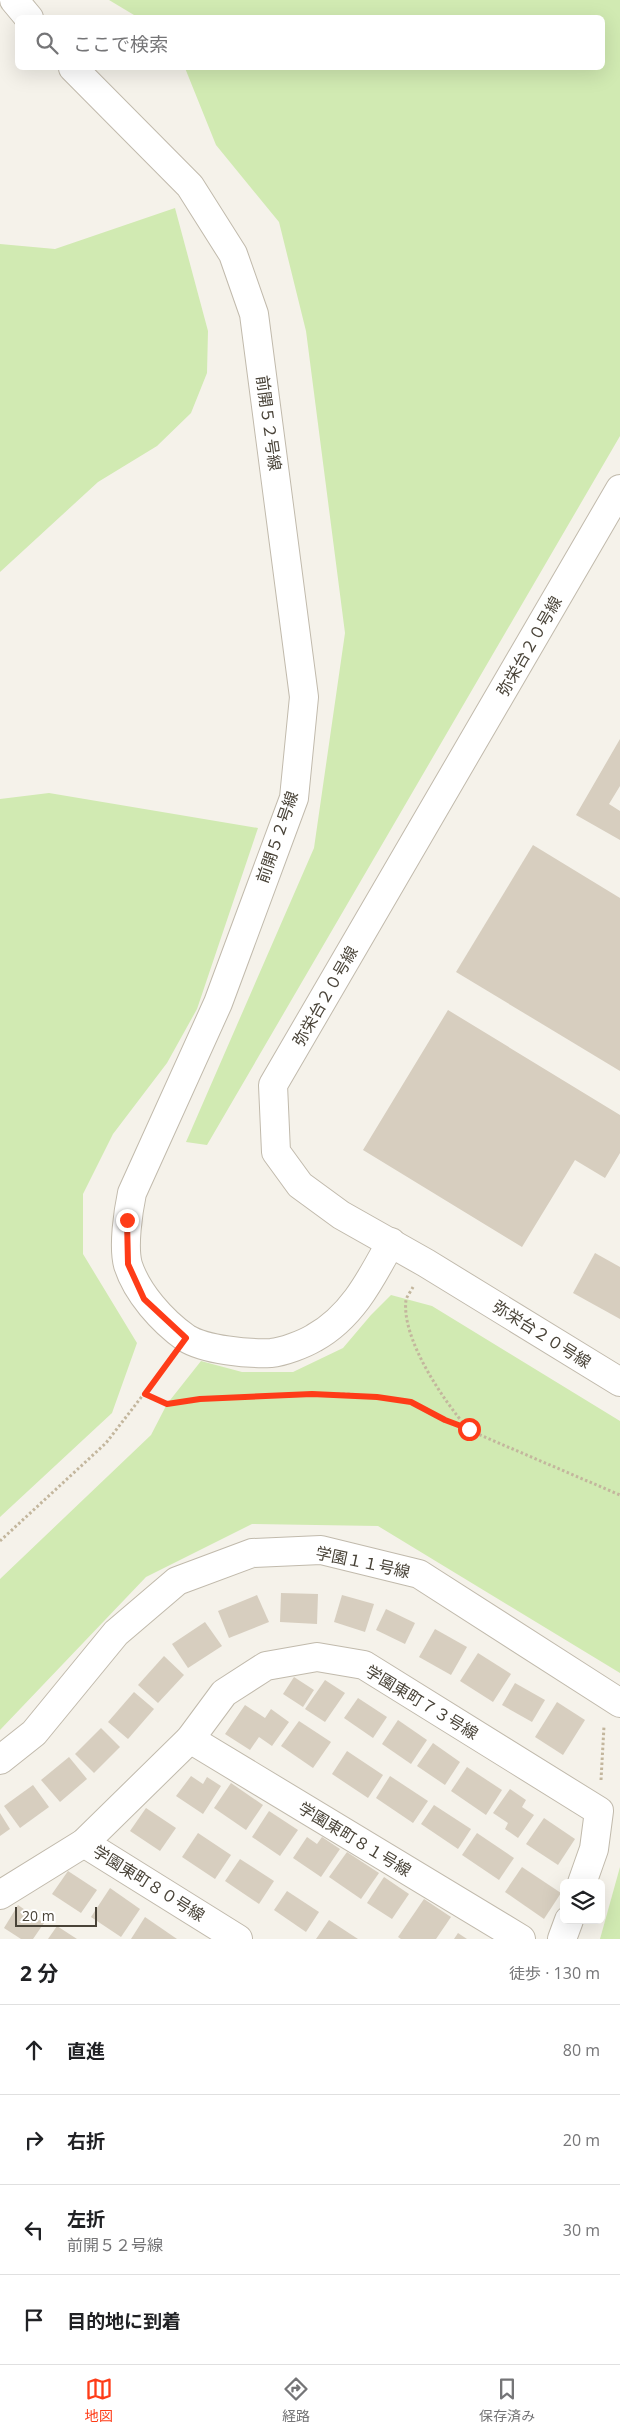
<!DOCTYPE html>
<html lang="ja">
<meta charset="utf-8">
<style>
body{margin:0;font-family:"Open Sans","Noto Sans JP",sans-serif;background:#f2f2f2;color:#202124}
.controls{position:absolute;right:15px;bottom:15px;display:grid;overflow:hidden;border-radius:8px;box-shadow:0 5px 20px #0002}
.controls button{width:45px;height:45px;display:grid;place-items:center;padding:0;border:0;border-bottom:1px solid #e0e0e0;background:#fff;color:#202124;font:25px sans-serif}
.scale{position:absolute;left:15px;bottom:12px;width:82px;box-sizing:border-box;padding-left:5px;border:2px solid #494338;border-top:0;font-size:14px;line-height:18px;white-space:nowrap;color:#494338;-webkit-text-stroke:4px #fff;paint-order:stroke}
.stop{position:absolute;width:15px;height:15px;margin:-11px;border:4px solid #fe3c18;border-radius:50%;background:#fff}
.stop.end{background:#fe3c18;border-color:#fff;box-shadow:0 1px 5px #0008}
.list{margin:0;padding:0;list-style:none}
h2{display:flex;justify-content:space-between;align-items:center;height:65px;margin:0;padding:0 20px;font-size:21px}
h2 small{font-size:16px;font-weight:400;color:#757577}
.list li{display:grid;grid-template-columns:32px 1fr auto;gap:15px;align-items:center;box-sizing:border-box;height:90px;padding:0 20px;border-top:1px solid #e0e0e0}
.list b{display:block;font-size:19px;white-space:nowrap}
.list p{margin:0;font-size:16px;white-space:nowrap;color:#757577}
.list em{font-size:16px;font-style:normal;color:#757577}
.icon{flex:none;width:28px;height:28px;fill:none;stroke:currentColor;stroke-width:2;stroke-linecap:round;stroke-linejoin:round}
.map{position:relative;flex:none;width:620px;height:1939px;overflow:hidden}
.search{position:absolute;background:#fff;box-shadow:0 5px 20px #0002;left:15px;right:15px;top:15px;height:55px;display:flex;align-items:center;gap:12px;box-sizing:border-box;padding:0 18px;border-radius:8px;color:#757577;font-size:19px}
.sheet{height:425px;background:#fff}
nav{display:flex;justify-content:space-around;align-items:center;box-sizing:border-box;height:70px;border-top:1px solid #e0e0e0;background:#fff;font-size:14px;color:#757577}
nav a{display:grid;justify-items:center;gap:2px}
nav .on{color:#fe3c18}
.map>svg:first-child{display:block}
</style>
<div class="map">
<svg width="620" height="1939" viewBox="0 0 620 1939">
<rect width="100%" height="100%" fill="#f5f2ea"/>
<g fill="#d1eab2">
<path d="M109,0H620V436L207,1145L186,1142L314,848L345,633L306,331L279,222L216,145L185,68H602V18H139Z"/>
<path d="M175,208L208,331L207,373L191,413L157,446L98,482L0,572V244L55,249Z"/>
<path d="M49,793L258,828L197,1009L167,1063L113,1134L83,1194V1254L137,1343L112,1413L0,1517V799Z"/>
<path d="M391,1295L432,1306L620,1421V1673L378,1526L252,1524L146,1577L0,1730V1579L151,1435L167,1404L201,1361L242,1372H293L343,1348L371,1315Z"/>
<path d="M620,1867V1939H600Z"/>
</g>
<g fill="#d7cebf">
<path d="M620,739V786L609,804L620,811V840L576,815Z"/>
<path d="M533,845L620,898V1071L456,972Z"/>
<path d="M448,1010L620,1115V1153L605,1178L575,1160L522,1247L363,1150Z"/>
<path d="M595,1253L620,1267V1319L573,1293Z"/>
<path d="M281,1593L318,1594L317,1624L280,1622Z"/>
<path d="M257,1595L269,1622L229,1638L218,1611Z"/>
<path d="M342,1595L374,1604L365,1632L334,1622Z"/>
<path d="M386,1609L415,1623L405,1644L376,1630Z"/>
<path d="M205,1622L222,1646L188,1668L172,1644Z"/>
<path d="M435,1629L467,1647L451,1675L419,1657Z"/>
<path d="M478,1653L511,1674L493,1702L460,1681Z"/>
<path d="M164,1656L184,1675L158,1703L138,1685Z"/>
<path d="M294,1677L314,1690L303,1707L283,1694Z"/>
<path d="M325,1680L345,1693L325,1722L305,1709Z"/>
<path d="M515,1683L545,1700L532,1722L502,1705Z"/>
<path d="M134,1692L154,1709L128,1739L108,1722Z"/>
<path d="M358,1698L387,1717L373,1738L344,1718Z"/>
<path d="M557,1702L585,1720L563,1755L535,1737Z"/>
<path d="M245,1705L265,1718L271,1709L289,1722L272,1746L259,1737L250,1750L225,1734Z"/>
<path d="M398,1720L427,1740L411,1764L382,1744Z"/>
<path d="M299,1721L331,1742L313,1768L281,1746Z"/>
<path d="M101,1728L120,1747L94,1773L75,1754Z"/>
<path d="M433,1743L460,1762L445,1785L417,1766Z"/>
<path d="M347,1751L383,1775L368,1798L332,1774Z"/>
<path d="M69,1757L87,1779L60,1802L41,1780Z"/>
<path d="M467,1767L502,1790L486,1815L451,1791Z"/>
<path d="M191,1776L203,1784L207,1777L221,1786L203,1814L176,1796Z"/>
<path d="M390,1776L428,1801L413,1823L376,1798Z"/>
<path d="M231,1783L263,1805L246,1830L214,1808Z"/>
<path d="M33,1785L49,1807L20,1828L4,1806Z"/>
<path d="M510,1789L526,1800L522,1807L534,1815L518,1838L505,1829L508,1823L493,1813Z"/>
<path d="M434,1805L471,1829L458,1849L421,1824Z"/>
<path d="M146,1808L176,1828L160,1851L130,1831Z"/>
<path d="M269,1811L298,1830L280,1856L252,1837Z"/>
<path d="M0,1813L10,1829L0,1836Z"/>
<path d="M544,1818L575,1839L558,1865L526,1844Z"/>
<path d="M198,1833L231,1855L215,1879L182,1857Z"/>
<path d="M477,1833L514,1858L499,1880L462,1855Z"/>
<path d="M307,1837L317,1844L322,1837L340,1849L321,1877L293,1858Z"/>
<path d="M347,1852L379,1873L361,1899L329,1877Z"/>
<path d="M240,1859L274,1881L259,1904L225,1881Z"/>
<path d="M522,1867L561,1893L544,1919L505,1892Z"/>
<path d="M68,1871L97,1890L81,1913L52,1894Z"/>
<path d="M384,1877L409,1894L392,1919L367,1903Z"/>
<path d="M110,1888L140,1909L121,1937L91,1917Z"/>
<path d="M287,1891L319,1912L306,1932L274,1910Z"/>
<path d="M424,1899L451,1917L436,1939H401L398,1937Z"/>
<path d="M18,1905L44,1923L33,1939H21L4,1928Z"/>
<path d="M145,1917L177,1939H131Z"/>
<path d="M329,1920L358,1939H316Z"/>
<path d="M57,1926L77,1939H48Z"/>
<path d="M458,1933L467,1939H454Z"/>
</g>
<g fill="none" stroke-linecap="round" stroke-linejoin="round">
<defs>
<g id="minor">
<path d="M14,0L29,18"/>
<path d="M73,68L190,186L233,254L254,314L304,697L294,798L218,1003L132,1193C128,1212 123,1247 128,1265C137,1293 162,1321 186,1338C205,1350 249,1354 271,1353C283,1352 304,1344 314,1338C352,1317 371,1279 391,1242"/>
<path d="M190,1739L521,1939"/>
<path d="M84,1843L238,1939"/>
<path d="M0,1895L84,1843L190,1739L224,1693L266,1666L317,1657L364,1665L599,1811L594,1849L582,1883"/>
<path d="M562,1939L569,1920"/>
</g>
<g id="tertiary">
<path d="M620,489L273,1085L276,1152L300,1185L341,1215L426,1263L620,1382"/>
<path d="M0,1760L34,1733L116,1633L177,1581L252,1553L321,1550L419,1574L620,1703"/>
</g>
</defs>
<use href="#minor" stroke="#c1baac" stroke-width="30"/>
<use href="#tertiary" stroke="#c1baac" stroke-width="30"/>
<g stroke="#c3b69d" stroke-width="3" stroke-dasharray="2.5 2.5" stroke-linecap="butt">
<path d="M413,1287C411,1291 407,1296 406,1300C401,1339 444,1401 468,1429"/>
<path d="M145,1394L167,1404L200,1399L312,1394H350L411,1402L445,1420L620,1495"/>
<path d="M0,1541L106,1443L170,1360"/>
<path d="M601,1780L604,1726"/>
</g>
<use href="#minor" stroke="#fff" stroke-width="28"/>
<use href="#tertiary" stroke="#fff" stroke-width="28"/>
</g>
<g fill="none" stroke-linecap="round" stroke-linejoin="round">
<path stroke="#fe3c18" stroke-width="6" d="M127,1220L128,1264L144,1299L186,1338L145,1394L167,1404L200,1399L312,1394L377,1397L411,1402L445,1420L469,1429"/>
</g>
<g text-anchor="middle" stroke-width="5" stroke-linejoin="round" paint-order="stroke">
<g font-size="16" fill="#494338" stroke="#fff">
<text transform="translate(269 423) rotate(82)" y="6">前開５２号線</text>
<text transform="translate(529 646) rotate(-60)" y="6">弥栄台２０号線</text>
<text transform="translate(277 837) rotate(-71)" y="6">前開５２号線</text>
<text transform="translate(325 996) rotate(-60)" y="6">弥栄台２０号線</text>
<text transform="translate(542 1334) rotate(32)" y="6">弥栄台２０号線</text>
<text transform="translate(363 1562) rotate(12)" y="6">学園１１号線</text>
<text transform="translate(422 1702) rotate(31)" y="6">学園東町７３号線</text>
<text transform="translate(355 1839) rotate(31)" y="6">学園東町８１号線</text>
<text transform="translate(149 1883) rotate(32)" y="6">学園東町８０号線</text>
</g>
</g>
</svg>
<div class="controls">
<button><svg class="icon" aria-label="layers" viewBox="0 0 24 24"><path d="M12 4l9 5-9 5-9-5zM3 14l9 5 9-5"/></svg></button>
</div>
<div class="scale">20 m</div>
<div class="stop" style="left:469px;top:1429px"></div>
<div class="stop end" style="left:127px;top:1220px"></div>
<div class="search"><svg class="icon" aria-label="search" viewBox="0 0 24 24"><circle cx="10" cy="10" r="6"/><path d="M15 15l6 6"/></svg>ここで検索</div>
</div>
<section class="sheet">
<h2>2 分<small>徒歩 · 130 m</small></h2>
<ul class="list">
<li><svg class="icon" aria-label="ahead" viewBox="0 0 24 24"><path d="M12 20V5M6 11l6-6 6 6"/></svg><div><b>直進</b></div><em>80 m</em></li>
<li><svg class="icon" aria-label="right" viewBox="0 0 24 24"><path d="M7 20v-9h11M14 6l5 5-5 5"/></svg><div><b>右折</b></div><em>20 m</em></li>
<li><svg class="icon" aria-label="left" viewBox="0 0 24 24"><path d="M17 20v-9H6M10 6l-5 5 5 5"/></svg><div><b>左折</b><p>前開５２号線</p></div><em>30 m</em></li>
<li><svg class="icon" aria-label="arrive" viewBox="0 0 24 24"><path d="M6 21V4h12l-3 4 3 4H6"/></svg><div><b>目的地に到着</b></div></li>
</ul>
</section>
<nav>
<a class="on"><svg class="icon" aria-label="map" viewBox="0 0 24 24"><path d="M3 6l6-2 6 2 6-2v14l-6 2-6-2-6 2zM9 4v14M15 6v14"/></svg>地図</a>
<a><svg class="icon" aria-label="directions" viewBox="0 0 24 24"><path d="M12 3l9 9-9 9-9-9zM9 14v-3h6M13 9l2 2-2 2"/></svg>経路</a>
<a><svg class="icon" aria-label="saved" viewBox="0 0 24 24"><path d="M7 4h10v16l-5-4-5 4z"/></svg>保存済み</a>
</nav>
